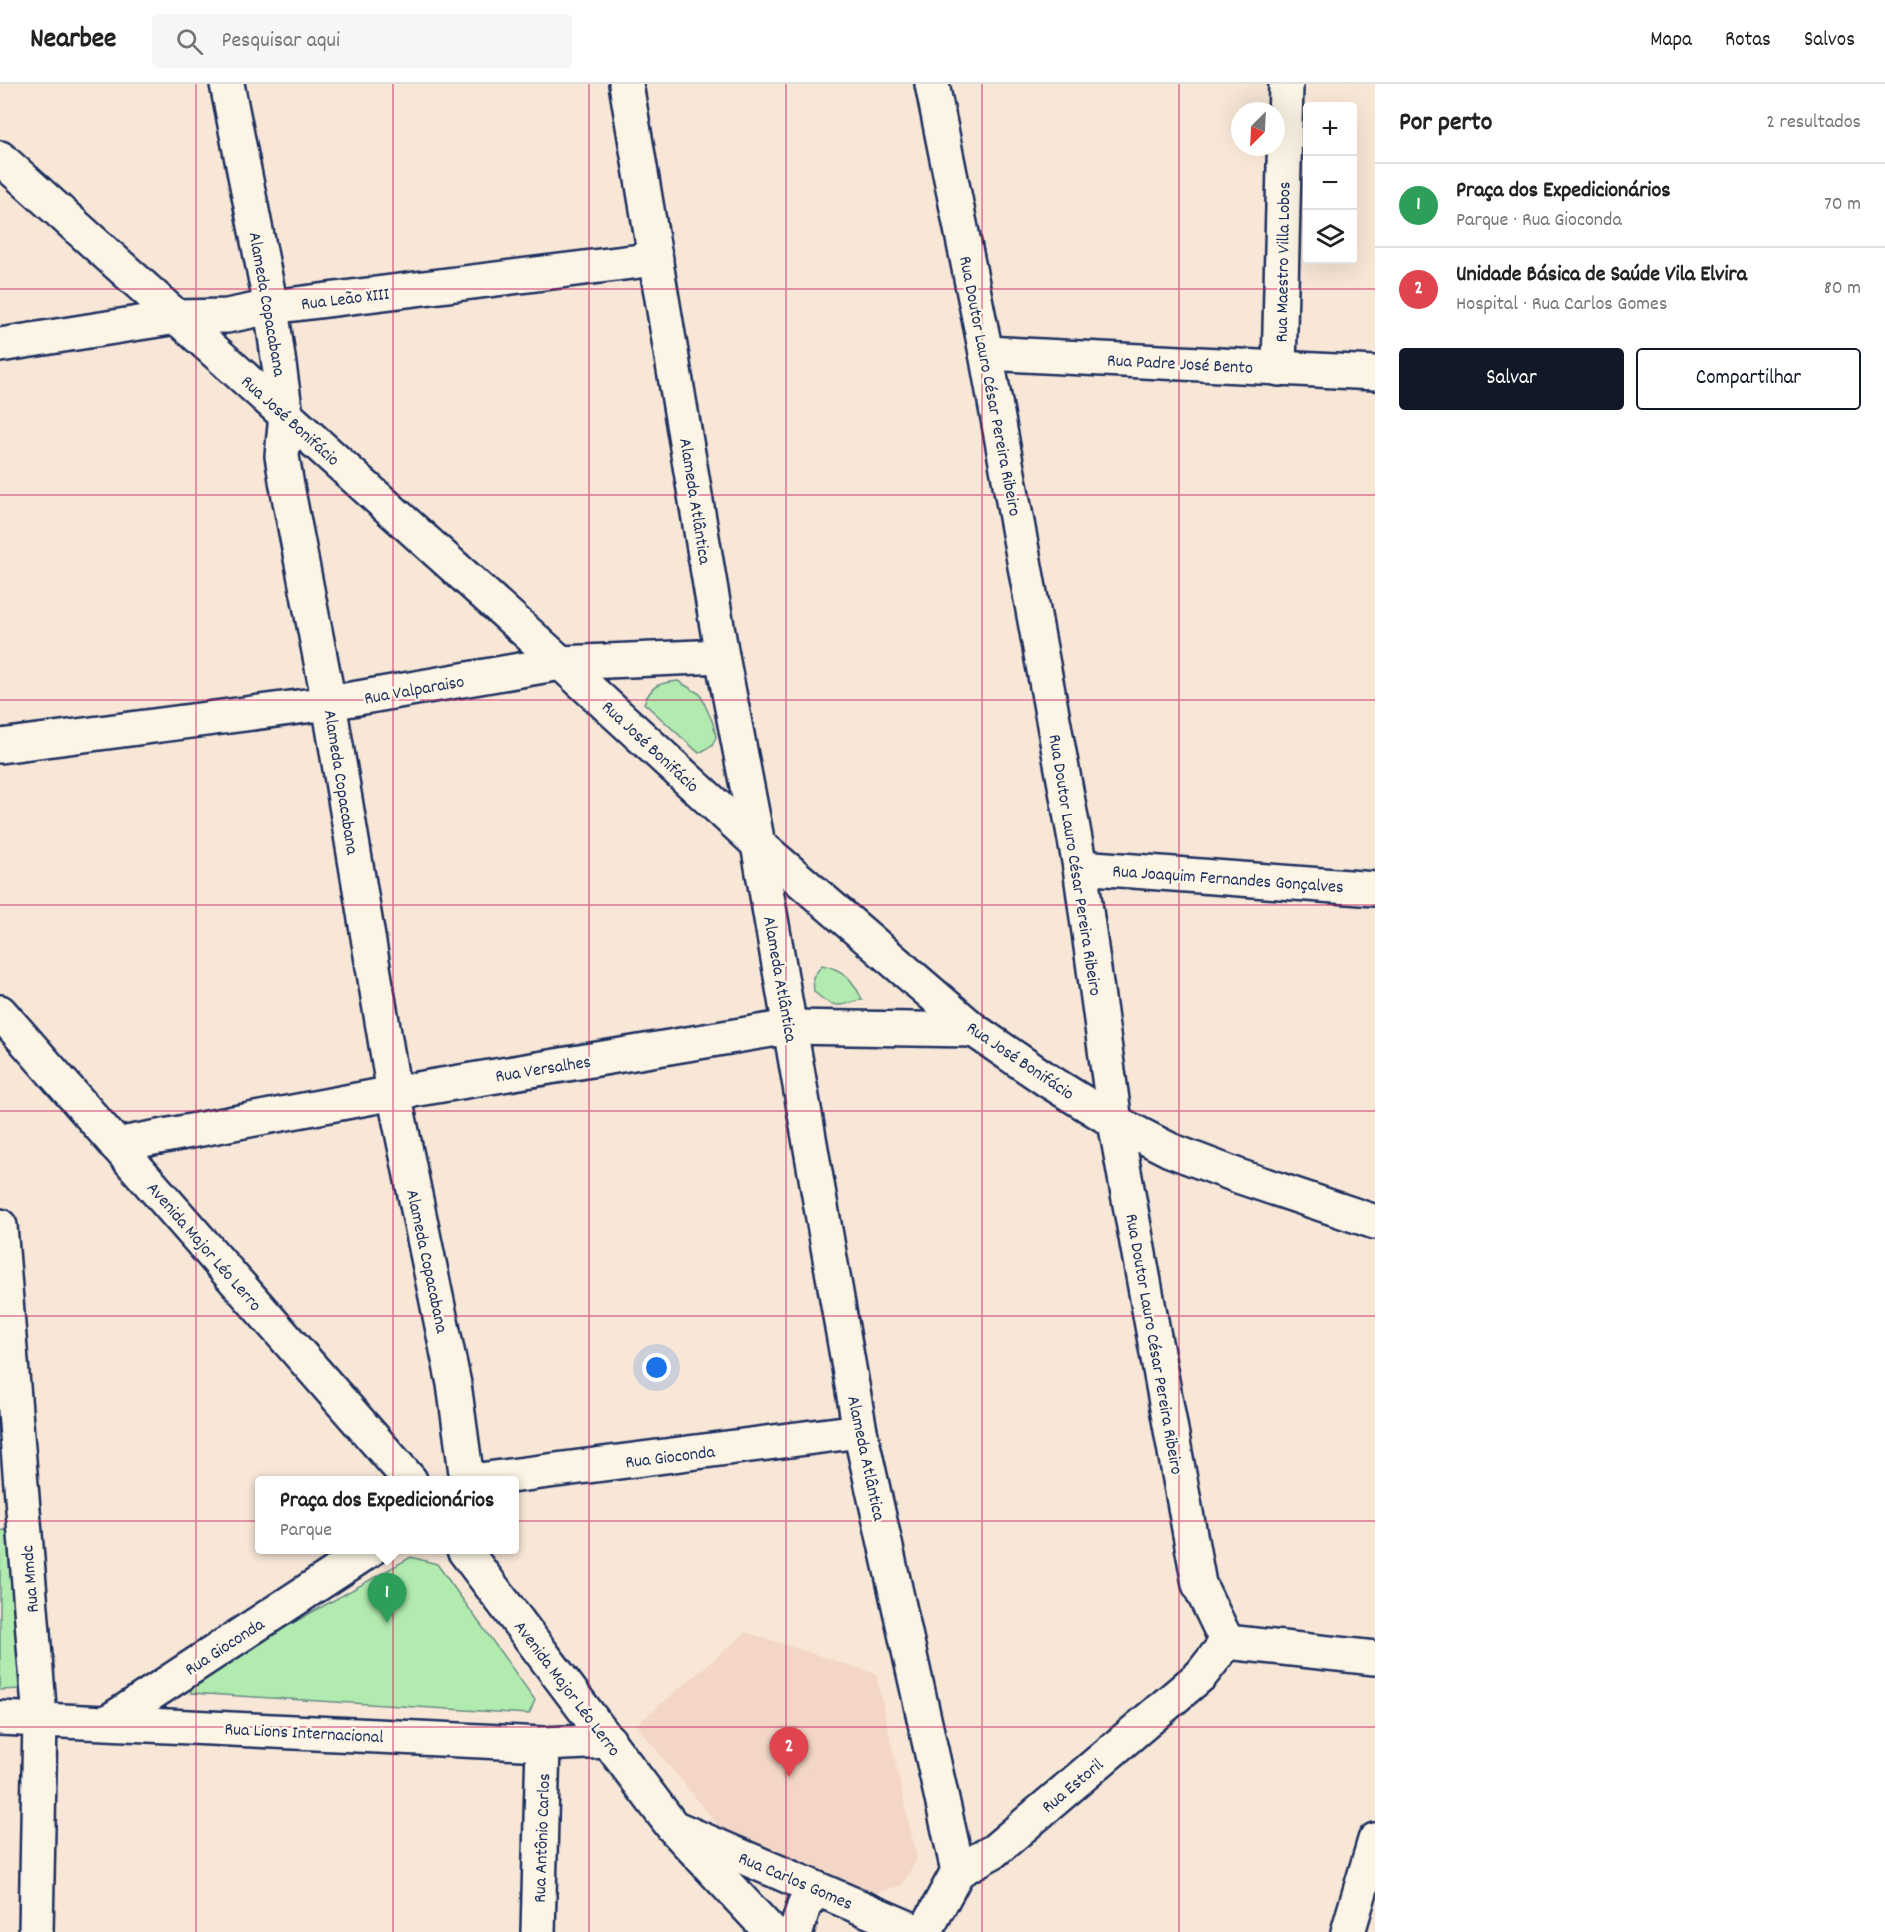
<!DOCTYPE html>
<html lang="pt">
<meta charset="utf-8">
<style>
body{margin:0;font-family:Dekko,sans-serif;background:#f6f6f6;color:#222}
.controls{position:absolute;right:18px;top:18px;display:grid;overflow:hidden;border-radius:6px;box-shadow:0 6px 24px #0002}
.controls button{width:54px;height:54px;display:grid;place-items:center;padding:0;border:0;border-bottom:2px solid #e0e0e0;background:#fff;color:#222;font:30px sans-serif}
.compass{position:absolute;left:1231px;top:18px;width:54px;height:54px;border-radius:50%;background:#fff;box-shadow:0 6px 24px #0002;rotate:204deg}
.you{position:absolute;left:657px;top:1284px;width:21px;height:21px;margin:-15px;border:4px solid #fff;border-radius:50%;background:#1a73e8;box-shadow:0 0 0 9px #1a73e833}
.badge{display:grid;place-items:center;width:39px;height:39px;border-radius:50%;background:#111827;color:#fff;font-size:20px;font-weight:700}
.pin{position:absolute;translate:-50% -50px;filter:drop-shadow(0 2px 3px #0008)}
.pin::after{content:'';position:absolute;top:32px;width:21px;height:18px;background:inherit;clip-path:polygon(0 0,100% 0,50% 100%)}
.popup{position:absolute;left:255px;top:1392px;width:264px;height:78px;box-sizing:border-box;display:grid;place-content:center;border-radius:6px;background:#fff;filter:drop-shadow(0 2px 4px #0005);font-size:20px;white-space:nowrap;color:#767676}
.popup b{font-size:22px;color:#222}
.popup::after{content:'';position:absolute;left:50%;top:100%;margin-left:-12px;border:12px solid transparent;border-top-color:#fff}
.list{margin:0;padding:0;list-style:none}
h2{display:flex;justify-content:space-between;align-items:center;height:78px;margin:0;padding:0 24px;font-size:26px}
h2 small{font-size:20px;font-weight:400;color:#767676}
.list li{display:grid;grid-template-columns:39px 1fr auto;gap:18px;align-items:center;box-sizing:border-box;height:84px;padding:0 24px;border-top:2px solid #e0e0e0}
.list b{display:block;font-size:22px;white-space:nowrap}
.list p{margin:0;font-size:20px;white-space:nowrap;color:#767676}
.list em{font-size:20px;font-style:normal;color:#767676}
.actions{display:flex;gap:12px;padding:18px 24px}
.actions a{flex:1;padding:14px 0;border:2px solid #111827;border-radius:6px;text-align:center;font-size:21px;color:#111827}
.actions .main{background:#111827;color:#fff}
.icon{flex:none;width:33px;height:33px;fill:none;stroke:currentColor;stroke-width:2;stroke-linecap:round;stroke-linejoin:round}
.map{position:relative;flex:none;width:1375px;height:1848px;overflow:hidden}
header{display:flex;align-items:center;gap:36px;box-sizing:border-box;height:84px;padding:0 30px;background:#fff;border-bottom:2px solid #e0e0e0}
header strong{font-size:28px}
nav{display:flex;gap:33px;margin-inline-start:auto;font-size:21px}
.search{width:420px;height:54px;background:#f6f6f6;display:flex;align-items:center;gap:15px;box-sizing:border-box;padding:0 21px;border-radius:6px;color:#767676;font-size:22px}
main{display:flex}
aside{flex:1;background:#fff}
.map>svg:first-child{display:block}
</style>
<header>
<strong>Nearbee</strong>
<div class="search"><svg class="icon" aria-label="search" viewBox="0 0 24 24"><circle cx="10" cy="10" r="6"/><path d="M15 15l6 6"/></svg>Pesquisar aqui</div>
<nav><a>Mapa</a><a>Rotas</a><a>Salvos</a></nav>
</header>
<main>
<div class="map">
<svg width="1375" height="1848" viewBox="0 0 1375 1848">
<rect width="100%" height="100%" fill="#f8e7d7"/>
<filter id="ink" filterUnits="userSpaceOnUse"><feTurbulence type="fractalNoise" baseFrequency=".0167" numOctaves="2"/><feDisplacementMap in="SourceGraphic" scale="12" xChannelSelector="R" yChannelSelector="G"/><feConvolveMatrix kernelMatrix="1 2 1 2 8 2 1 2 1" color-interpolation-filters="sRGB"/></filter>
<g filter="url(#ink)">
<path fill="#f3d6c6" d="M746,1548L876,1590L917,1775L902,1801L877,1809L721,1745L636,1641Z"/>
<g fill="#b2ebaf" stroke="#668d86" stroke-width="1.5">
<path d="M678,597L700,610L713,639L716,653L712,662L699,669L644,619C652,601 658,599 678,597Z"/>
<path d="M822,881C845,886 852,895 862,915C838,923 834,925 814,908L813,893Z"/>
<path d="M11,1445L21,1605L0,1606V1447Z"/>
<path d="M411,1473L437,1480L535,1616L529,1630L191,1609L189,1597Z"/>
</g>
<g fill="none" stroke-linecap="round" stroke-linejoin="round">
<defs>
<g id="minor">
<path d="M227,0L271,223L286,331L282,372L287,402L329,619L394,1009L454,1300L467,1396"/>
<path d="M626,0L722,572L758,760L860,1347L958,1787"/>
<path d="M932,0L986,269L1080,783L1115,1038L1199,1500L1227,1558"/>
<path d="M0,261L177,233L227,232L271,223L656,175"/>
<path d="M986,269L1375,289"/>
<path d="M1279,285L1286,0"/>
<path d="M0,662L329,619L561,579L722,572"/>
<path d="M1080,783L1375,805"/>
<path d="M116,1061L394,1009L789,943L974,946"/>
<path d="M0,1142L40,1635L36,1848"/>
<path d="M479,1396L860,1347"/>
<path d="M1227,1558L1375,1574"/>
<path d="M0,1634L543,1660L609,1657"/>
<path d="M108,1638L370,1466"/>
<path d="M673,1743L771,1848"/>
<path d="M538,1848L543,1660"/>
<path d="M796,1848L804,1822L817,1805"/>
<path d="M925,1848L958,1787L994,1767L1201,1591L1227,1558"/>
<path d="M1348,1848L1375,1756"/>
</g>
<g id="tertiary">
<path d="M0,74L561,579L758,760L974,946L1047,996L1115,1038L1170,1066L1241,1093L1375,1138"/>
<path d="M0,928L410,1396"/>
<path d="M464,1466L673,1743L918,1848"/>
</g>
</defs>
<use href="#minor" stroke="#1b2f5e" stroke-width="38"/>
<use href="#tertiary" stroke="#1b2f5e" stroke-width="38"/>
<use href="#minor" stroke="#fcf5e5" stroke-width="33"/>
<use href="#tertiary" stroke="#fcf5e5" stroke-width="33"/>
</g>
</g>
<path fill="none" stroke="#c2185b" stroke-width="1.5" stroke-opacity="0.55" d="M196,0V1848M393,0V1848M589,0V1848M786,0V1848M982,0V1848M1179,0V1848M0,205H1375M0,411H1375M0,616H1375M0,821H1375M0,1027H1375M0,1232H1375M0,1437H1375M0,1643H1375"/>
<g text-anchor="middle" stroke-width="4.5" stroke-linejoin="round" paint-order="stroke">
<g font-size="18" fill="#1b2f5e" stroke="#fcf5e5">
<text transform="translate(1282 178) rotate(-89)" y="6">Rua Maestro Villa Lobos</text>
<text transform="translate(345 214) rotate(-7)" y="6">Rua Leão XIII</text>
<text transform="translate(268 220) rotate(80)" y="6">Alameda Copacabana</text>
<text transform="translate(1180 279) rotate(3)" y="6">Rua Padre José Bento</text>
<text transform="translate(991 302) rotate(79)" y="6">Rua Doutor Lauro César Pereira Ribeiro</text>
<text transform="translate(291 336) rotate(42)" y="6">Rua José Bonifácio</text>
<text transform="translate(696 417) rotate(81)" y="6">Alameda Atlântica</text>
<text transform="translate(414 605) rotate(-10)" y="6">Rua Valparaiso</text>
<text transform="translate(651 662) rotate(43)" y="6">Rua José Bonifácio</text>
<text transform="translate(342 698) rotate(81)" y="6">Alameda Copacabana</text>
<text transform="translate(1076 781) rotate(81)" y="6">Rua Doutor Lauro César Pereira Ribeiro</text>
<text transform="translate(1228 794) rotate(4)" y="6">Rua Joaquim Fernandes Gonçalves</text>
<text transform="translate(781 895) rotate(80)" y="6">Alameda Atlântica</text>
<text transform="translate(1021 976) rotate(34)" y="6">Rua José Bonifácio</text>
<text transform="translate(543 984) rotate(-9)" y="6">Rua Versalhes</text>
<text transform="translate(205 1162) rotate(49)" y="6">Avenida Major Léo Lerro</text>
<text transform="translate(428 1177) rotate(78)" y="6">Alameda Copacabana</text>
<text transform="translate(1155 1260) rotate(80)" y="6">Rua Doutor Lauro César Pereira Ribeiro</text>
<text transform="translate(670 1372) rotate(-7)" y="6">Rua Gioconda</text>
<text transform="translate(867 1374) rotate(78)" y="6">Alameda Atlântica</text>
<text transform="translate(29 1495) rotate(-95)" y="6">Rua Mmdc</text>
<text transform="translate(224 1562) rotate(-33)" y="6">Rua Gioconda</text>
<text transform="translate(568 1604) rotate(53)" y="6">Avenida Major Léo Lerro</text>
<text transform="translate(304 1648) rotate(3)" y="6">Rua Lions Internacional</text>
<text transform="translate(1072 1701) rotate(-40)" y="6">Rua Estoril</text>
<text transform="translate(541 1754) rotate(-88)" y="6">Rua Antônio Carlos</text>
<text transform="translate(796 1796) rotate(23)" y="6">Rua Carlos Gomes</text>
</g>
</g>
</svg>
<div class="controls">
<button>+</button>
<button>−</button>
<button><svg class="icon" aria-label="layers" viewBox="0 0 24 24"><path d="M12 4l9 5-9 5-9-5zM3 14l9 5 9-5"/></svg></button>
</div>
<svg class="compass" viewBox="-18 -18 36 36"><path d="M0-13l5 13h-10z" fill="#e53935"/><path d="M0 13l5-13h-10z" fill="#767676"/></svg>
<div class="you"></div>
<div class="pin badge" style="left:387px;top:1539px;background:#2e9e5b">1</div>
<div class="popup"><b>Praça dos Expedicionários</b>Parque</div>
<div class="pin badge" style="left:789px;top:1693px;background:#e0444e">2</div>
</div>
<aside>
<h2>Por perto<small>2 resultados</small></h2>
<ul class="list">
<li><span class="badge" style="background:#2e9e5b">1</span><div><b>Praça dos Expedicionários</b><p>Parque · Rua Gioconda</p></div><em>70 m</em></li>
<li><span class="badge" style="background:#e0444e">2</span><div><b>Unidade Básica de Saúde Vila Elvira</b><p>Hospital · Rua Carlos Gomes</p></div><em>80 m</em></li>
</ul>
<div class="actions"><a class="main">Salvar</a><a>Compartilhar</a></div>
</aside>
</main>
